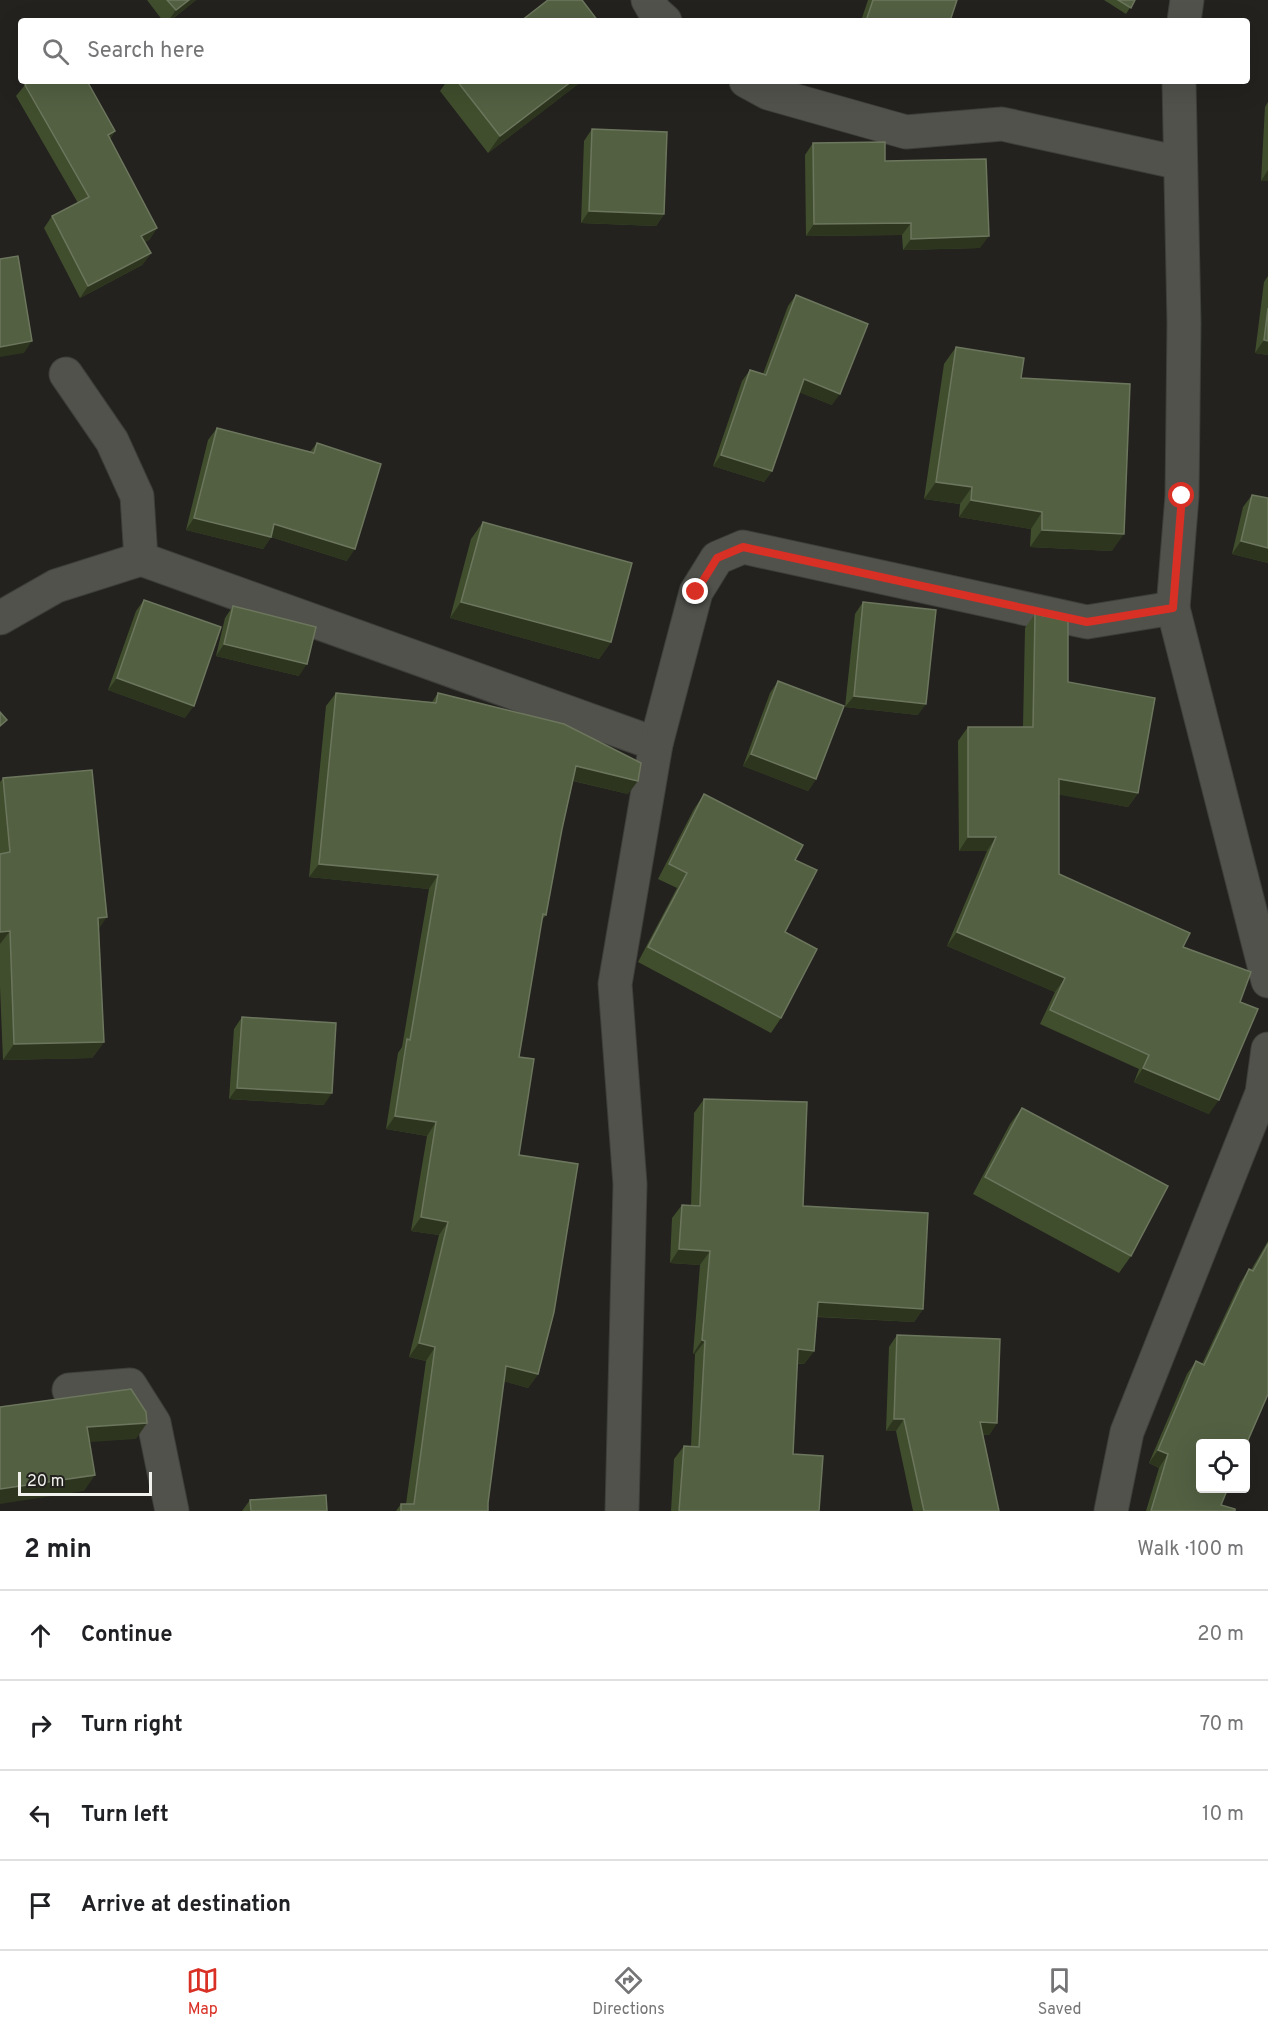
<!DOCTYPE html>
<meta charset="utf-8">
<style>
body{margin:0;font-family:Overpass,sans-serif;background:#f6f6f6;color:#202124}
.controls{position:absolute;right:18px;bottom:18px;display:grid;overflow:hidden;border-radius:6px;box-shadow:0 6px 24px #0002}
.controls button{width:54px;height:54px;display:grid;place-items:center;padding:0;border:0;border-bottom:2px solid #e0e0e0;background:#fff;color:#202124;font:30px sans-serif}
.scale{position:absolute;left:18px;bottom:15px;width:134px;box-sizing:border-box;padding-left:6px;border:3px solid #f1f1ee;border-top:0;font-size:16px;line-height:21px;white-space:nowrap;color:#f1f1ee;-webkit-text-stroke:4px #23221e;paint-order:stroke}
.stop{position:absolute;width:18px;height:18px;margin:-14px;border:4px solid #d93025;border-radius:50%;background:#fff}
.stop.end{background:#d93025;border-color:#fff;box-shadow:0 2px 6px #0008}
.list{margin:0;padding:0;list-style:none}
h2{display:flex;justify-content:space-between;align-items:center;height:78px;margin:0;padding:0 24px;font-size:26px}
h2 small{font-size:20px;font-weight:400;color:#757577}
.list li{display:grid;grid-template-columns:39px 1fr auto;gap:18px;align-items:center;box-sizing:border-box;height:90px;padding:0 24px;border-top:2px solid #e0e0e0}
.list b{display:block;font-size:22px;white-space:nowrap}
.list em{font-size:20px;font-style:normal;color:#757577}
.icon{flex:none;width:33px;height:33px;fill:none;stroke:currentColor;stroke-width:2;stroke-linecap:round;stroke-linejoin:round}
.map{position:relative;flex:none;width:1268px;height:1511px;overflow:hidden}
.search{position:absolute;background:#fff;box-shadow:0 6px 24px #0002;left:18px;right:18px;top:18px;height:66px;display:flex;align-items:center;gap:15px;box-sizing:border-box;padding:0 21px;border-radius:6px;color:#757577;font-size:22px}
.sheet{height:438px;background:#fff}
nav{display:flex;justify-content:space-around;align-items:center;box-sizing:border-box;height:84px;border-top:2px solid #e0e0e0;background:#fff;font-size:16px;color:#757577}
nav a{display:grid;justify-items:center;gap:3px}
nav .on{color:#d93025}
.map>svg:first-child{display:block}
</style>
<div class="map">
<svg width="1268" height="1511" viewBox="0 0 1268 1511">
<rect width="100%" height="100%" fill="#23221e"/>
<g fill="none" stroke-linecap="round" stroke-linejoin="round">
<defs>
<g id="minor">
<path d="M648,0L655,12L665,21"/>
<path d="M1184,21L1187,0"/>
<path d="M746,81L768,93L906,132L1002,124L1180,163"/>
<path d="M1179,81L1184,323L1182,496L1173,608L1268,981"/>
<path d="M66,374L112,441L137,496L141,559"/>
<path d="M0,618L56,586L141,559L656,744"/>
<path d="M69,1390L130,1385L154,1423L172,1511"/>
<path d="M622,1511L630,1184L615,984L656,744L696,592L717,558L743,547L1087,622L1173,608"/>
<path d="M1111,1511L1127,1432L1262,1093L1268,1049"/>
</g>
</defs>
<use href="#minor" stroke="#3e3e3b" stroke-width="35"/>
<use href="#minor" stroke="#52524d" stroke-width="33"/>
</g>
<g fill="#404e2d">
<path d="M147,0H196L170,21H163Z"/>
<path d="M868,0H957L950,21H861Z"/>
<path d="M1104,0H1135L1126,14Z"/>
<path d="M447,81H582L488,153L440,91Z"/>
<path d="M25,85L115,131L110,139L157,228L149,240L144,242L151,253L142,265L80,298L44,228L52,216L78,203L16,96Z"/>
<path d="M1268,102V181H1261L1265,107Z"/>
<path d="M592,129L664,214L656,226L581,223L584,141Z"/>
<path d="M813,143L885,161L980,248L903,250L902,235L806,236L805,155Z"/>
<path d="M1268,276V355L1255,353L1264,282Z"/>
<path d="M796,295L832,405L799,392L772,471L764,482L713,466L742,381L750,370L763,374L788,306Z"/>
<path d="M956,347L1021,378L1112,551L1030,547L1031,529L959,517L960,504L924,499L944,364Z"/>
<path d="M217,428L310,452L317,443L347,561L271,537L263,549L186,530L208,440Z"/>
<path d="M1252,495L1268,563L1232,554L1243,507Z"/>
<path d="M483,522L611,642L599,659L450,618L471,539Z"/>
<path d="M144,600L185,718L108,690L136,611Z"/>
<path d="M863,602L918,715L845,707L855,614Z"/>
<path d="M233,606L299,676L216,656L225,618Z"/>
<path d="M1035,614L1068,682L1138,793L1128,807L1059,794V874L1183,947L1240,1002L1209,1114L1134,1082L1139,1069L1040,1024L1055,992L947,946L987,851H959L958,741L968,727H1023L1025,628Z"/>
<path d="M778,681L816,779L808,791L743,766L770,693Z"/>
<path d="M336,693L432,702L438,693L628,794L573,781L562,829L546,915L542,920L519,1057V1155L538,1374L528,1388L504,1381L488,1503V1511H396L401,1504H406L426,1361L409,1357L439,1235L411,1231L427,1136L386,1129L398,1053L402,1047L429,889L309,877L326,706Z"/>
<path d="M3,778L99,928L104,1042L92,1058L3,1060L0,987V782Z"/>
<path d="M704,794L795,860L785,932L781,1018L771,1033L638,962L677,888L658,879L694,809Z"/>
<path d="M242,1017L324,1105L229,1099L234,1029Z"/>
<path d="M704,1099L803,1206L923,1309L914,1322L817,1317L814,1351L804,1364H797L793,1454L819,1511H671L674,1459L684,1446H691L695,1354H693L700,1265L670,1263L672,1218L682,1205H691L694,1113Z"/>
<path d="M1022,1108L1131,1256L1119,1273L973,1194L1010,1124Z"/>
<path d="M1268,1241V1395L1221,1505L1235,1511H1146L1159,1468L1149,1463L1187,1374L1196,1361L1202,1364L1240,1283L1249,1269L1251,1270Z"/>
<path d="M897,1335L997,1423L989,1435H983L999,1511H913L896,1431H886L889,1347Z"/>
<path d="M250,1500L327,1511H242Z"/>
</g>
<g fill="#2d351f">
<path d="M189,0H196L170,21H168L176,10Z"/>
<path d="M572,81H582L488,153L500,136Z"/>
<path d="M115,131L107,143L108,135Z"/>
<path d="M1268,170V181H1261Z"/>
<path d="M589,211L664,214L656,226L581,223Z"/>
<path d="M911,223L902,235L806,236L814,224Z"/>
<path d="M157,228L149,240L133,248L141,236Z"/>
<path d="M989,236L980,248L903,250L911,239Z"/>
<path d="M151,253L142,265L80,298L88,286Z"/>
<path d="M1264,340L1268,341V355L1255,353Z"/>
<path d="M32,341L24,353L0,357V347Z"/>
<path d="M804,379L840,394L832,405L796,391Z"/>
<path d="M721,455L772,471L764,482L713,466Z"/>
<path d="M936,482L972,487L960,504L924,499Z"/>
<path d="M971,500L1042,512L1031,529L959,517Z"/>
<path d="M194,518L274,524L355,549L347,561L271,537L263,549L186,530Z"/>
<path d="M1042,530L1124,534L1112,551L1030,547Z"/>
<path d="M1241,541L1268,548V563L1232,554Z"/>
<path d="M461,602L611,642L599,659L450,618Z"/>
<path d="M224,644L307,664L299,676L216,656Z"/>
<path d="M117,678L194,706L185,718L108,690Z"/>
<path d="M854,696L926,704L918,715L845,707Z"/>
<path d="M751,754L816,779L808,791L743,766Z"/>
<path d="M576,766L638,781L628,794L566,779Z"/>
<path d="M1059,779L1138,793L1128,807L1049,793Z"/>
<path d="M968,837H996L987,851H959Z"/>
<path d="M319,864L438,875L429,889L309,877Z"/>
<path d="M107,917L96,933L98,918Z"/>
<path d="M10,931L0,944V932Z"/>
<path d="M957,932L1065,978L1055,992L947,946Z"/>
<path d="M104,1042L92,1058L3,1060L14,1044Z"/>
<path d="M1143,1068L1219,1100L1209,1114L1134,1082Z"/>
<path d="M237,1088L332,1093L324,1105L229,1099Z"/>
<path d="M395,1116L436,1122L427,1136L386,1129Z"/>
<path d="M421,1217L448,1222L439,1235L411,1231Z"/>
<path d="M679,1249L710,1251L700,1265L670,1263Z"/>
<path d="M818,1302L923,1309L914,1322L808,1316Z"/>
<path d="M702,1340L705,1341L695,1354H693Z"/>
<path d="M419,1343L435,1347L426,1361L409,1357Z"/>
<path d="M798,1349L814,1351L804,1364L788,1363Z"/>
<path d="M506,1366L538,1374L528,1388L496,1379Z"/>
<path d="M894,1419H904L896,1431H886Z"/>
<path d="M980,1422L997,1423L989,1435L972,1434Z"/>
<path d="M147,1423L136,1439L76,1443L87,1427Z"/>
<path d="M1158,1450L1168,1454L1159,1468L1149,1463Z"/>
<path d="M95,1475L84,1491L0,1504V1489Z"/>
</g>
<g fill="#536042" stroke="#6c765d" stroke-width="1.5">
<path d="M167,0H189L176,10Z"/>
<path d="M548,0H582L598,21H521Z"/>
<path d="M873,0H957L950,21H866Z"/>
<path d="M1118,0H1135L1131,8Z"/>
<path d="M31,81H87L115,131L108,135L157,228L141,236L151,253L88,286L52,216L89,197L25,85Z"/>
<path d="M457,81H572L500,136Z"/>
<path d="M592,129L667,132L664,214L589,211Z"/>
<path d="M885,142V161L986,159L989,236L911,239V223L814,224L813,143Z"/>
<path d="M18,256L32,341L0,347V259Z"/>
<path d="M796,295L868,324L840,394L804,379L772,471L721,455L750,370L766,375Z"/>
<path d="M1268,308V341L1264,340Z"/>
<path d="M956,347L1024,358L1021,378L1130,384L1124,534L1042,530V512L971,500L972,487L936,482Z"/>
<path d="M217,428L314,453L317,443L381,464L355,549L274,524L271,537L194,518Z"/>
<path d="M1252,495L1268,498V548L1241,541Z"/>
<path d="M483,522L632,563L611,642L461,602Z"/>
<path d="M144,600L221,627L194,706L117,678Z"/>
<path d="M863,602L936,610L926,704L854,696Z"/>
<path d="M233,606L316,627L307,664L224,644Z"/>
<path d="M1035,614L1068,621V682L1155,698L1138,793L1059,779V874L1190,933L1183,947L1251,972L1240,1002L1258,1009L1219,1100L1143,1068L1149,1055L1050,1010L1065,978L957,932L996,837H968V727H1033Z"/>
<path d="M778,681L844,706L816,779L751,754Z"/>
<path d="M336,693L436,703L438,693L564,724L641,763L638,781L576,766L562,829L546,915L543,914L519,1057L534,1059L519,1155L578,1164L554,1312L538,1374L506,1366L488,1503V1511H401V1504H414L435,1347L419,1343L448,1222L421,1217L436,1122L395,1116L407,1039L410,1040L438,875L319,864Z"/>
<path d="M0,712L7,720L0,726Z"/>
<path d="M92,770L107,917L98,918L104,1042L14,1044L10,931L0,932V854L10,852L3,778Z"/>
<path d="M704,794L803,845L795,860L817,870L785,932L817,949L781,1018L648,947L687,873L669,864Z"/>
<path d="M242,1017L336,1023L332,1093L237,1088Z"/>
<path d="M704,1099L807,1102L803,1206L928,1213L923,1309L818,1302L814,1351L798,1349L793,1454L823,1456L819,1511H679L684,1446L699,1447L705,1341L702,1340L710,1251L679,1249L682,1205L700,1206Z"/>
<path d="M1022,1108L1168,1186L1131,1256L985,1177Z"/>
<path d="M1268,1244V1394L1245,1447V1443H1200V1488H1228L1221,1505L1235,1509V1511H1151L1168,1454L1158,1450L1196,1361L1204,1365L1249,1269L1253,1271Z"/>
<path d="M897,1335L1000,1339L997,1423L980,1422L999,1511H924L904,1419H894Z"/>
<path d="M131,1389L146,1412L147,1423L87,1427L95,1475L0,1489V1407Z"/>
<path d="M326,1495L327,1511H251L250,1500Z"/>
</g>
<g fill="none" stroke-linecap="round" stroke-linejoin="round">
<path stroke="#d93025" stroke-width="8" d="M696,592L717,558L743,547L1087,622L1173,608L1182,496"/>
</g>
</svg>
<div class="controls">
<button><svg class="icon" aria-label="locate" viewBox="0 0 24 24"><circle cx="12" cy="12" r="6"/><path d="M12 2v4M12 18v4M2 12h4M18 12h4"/></svg></button>
</div>
<div class="scale">20 m</div>
<div class="stop" style="left:1182px;top:496px"></div>
<div class="stop end" style="left:696px;top:592px"></div>
<div class="search"><svg class="icon" aria-label="search" viewBox="0 0 24 24"><circle cx="10" cy="10" r="6"/><path d="M15 15l6 6"/></svg>Search here</div>
</div>
<section class="sheet">
<h2>2 min<small>Walk · 100 m</small></h2>
<ul class="list">
<li><svg class="icon" aria-label="ahead" viewBox="0 0 24 24"><path d="M12 20V5M6 11l6-6 6 6"/></svg><div><b>Continue</b></div><em>20 m</em></li>
<li><svg class="icon" aria-label="right" viewBox="0 0 24 24"><path d="M7 20v-9h11M14 6l5 5-5 5"/></svg><div><b>Turn right</b></div><em>70 m</em></li>
<li><svg class="icon" aria-label="left" viewBox="0 0 24 24"><path d="M17 20v-9H6M10 6l-5 5 5 5"/></svg><div><b>Turn left</b></div><em>10 m</em></li>
<li><svg class="icon" aria-label="arrive" viewBox="0 0 24 24"><path d="M6 21V4h12l-3 4 3 4H6"/></svg><div><b>Arrive at destination</b></div></li>
</ul>
</section>
<nav>
<a class="on"><svg class="icon" aria-label="map" viewBox="0 0 24 24"><path d="M3 6l6-2 6 2 6-2v14l-6 2-6-2-6 2zM9 4v14M15 6v14"/></svg>Map</a>
<a><svg class="icon" aria-label="directions" viewBox="0 0 24 24"><path d="M12 3l9 9-9 9-9-9zM9 14v-3h6M13 9l2 2-2 2"/></svg>Directions</a>
<a><svg class="icon" aria-label="saved" viewBox="0 0 24 24"><path d="M7 4h10v16l-5-4-5 4z"/></svg>Saved</a>
</nav>
